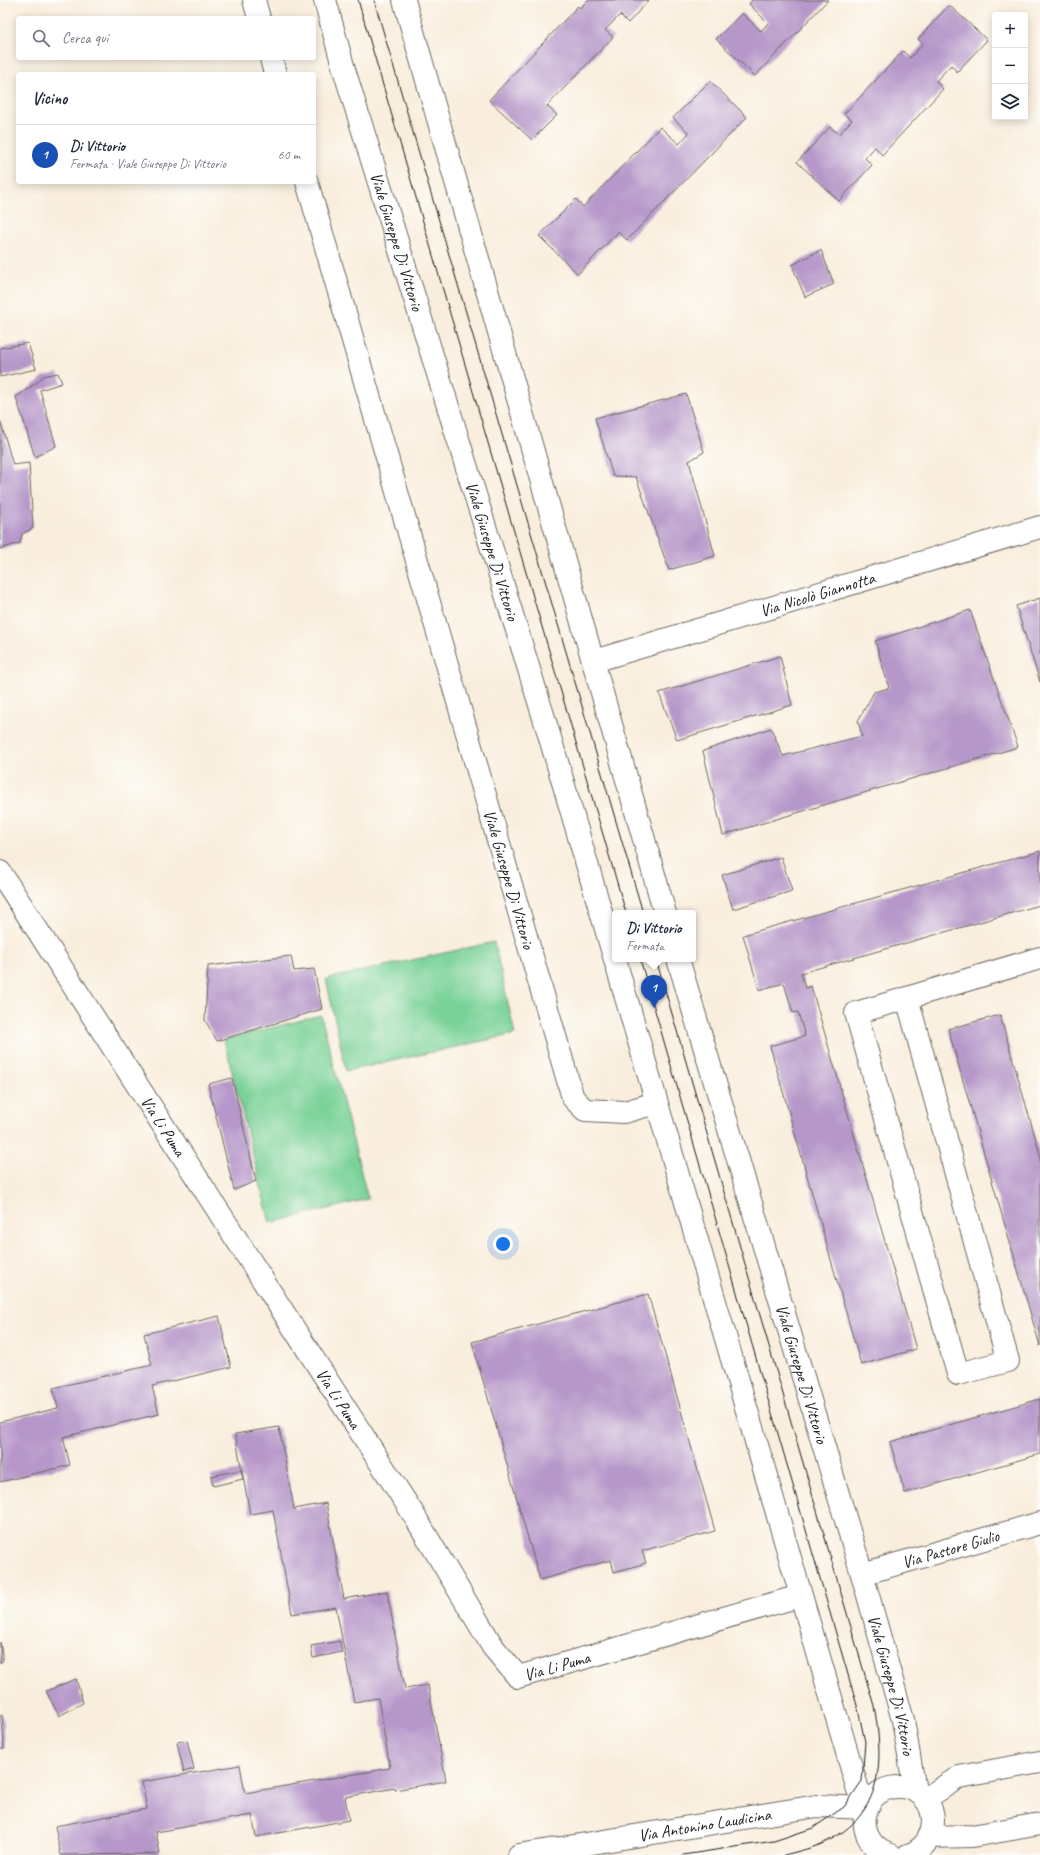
<!DOCTYPE html>
<html lang="it">
<meta charset="utf-8">
<style>
body{margin:0;font-family:Caveat,sans-serif;background:#f6f6f7;color:#1f2937}
.controls{position:absolute;right:12px;top:12px;display:grid;overflow:hidden;border-radius:4px;box-shadow:0 2px 10px #0003}
.controls button{width:36px;height:36px;display:grid;place-items:center;padding:0;border:0;border-bottom:1px solid #e0e1e3;background:#fff;color:#1f2937;font:20px sans-serif}
.you{position:absolute;left:503px;top:1244px;width:14px;height:14px;margin:-10px;border:3px solid #fff;border-radius:50%;background:#1a73e8;box-shadow:0 0 0 6px #1a73e833}
.badge{display:grid;place-items:center;width:26px;height:26px;border-radius:50%;background:#ea580c;color:#fff;font-size:13px;font-weight:700}
.pin{position:absolute;translate:-50% -33px;filter:drop-shadow(0 1px 2px #0008)}
.pin::after{content:'';position:absolute;top:21px;width:14px;height:12px;background:inherit;clip-path:polygon(0 0,100% 0,50% 100%)}
.popup{position:absolute;left:612px;top:910px;width:84px;height:52px;box-sizing:border-box;display:grid;place-content:center;border-radius:4px;background:#fff;filter:drop-shadow(0 1px 3px #0005);font-size:13px;white-space:nowrap;color:#747a83}
.popup b{font-size:15px;color:#1f2937}
.popup::after{content:'';position:absolute;left:50%;top:100%;margin-left:-8px;border:8px solid transparent;border-top-color:#fff}
.list{margin:0;padding:0;list-style:none}
h2{display:flex;justify-content:space-between;align-items:center;height:52px;margin:0;padding:0 16px;font-size:17px}
h2 small{font-size:13px;font-weight:400;color:#747a83}
.list li{display:grid;grid-template-columns:26px 1fr auto;gap:12px;align-items:center;box-sizing:border-box;height:60px;padding:0 16px;border-top:1px solid #e0e1e3}
.list b{display:block;font-size:15px;white-space:nowrap}
.list p{margin:0;font-size:13px;white-space:nowrap;color:#747a83}
.list em{font-size:13px;font-style:normal;color:#747a83}
.icon{flex:none;width:22px;height:22px;fill:none;stroke:currentColor;stroke-width:2;stroke-linecap:round;stroke-linejoin:round}
.map{position:relative;flex:none;width:1040px;height:1855px;overflow:hidden}
.search{position:absolute;background:#fff;box-shadow:0 2px 10px #0003;left:16px;top:16px;width:300px;height:44px;display:flex;align-items:center;gap:10px;box-sizing:border-box;padding:0 14px;border-radius:4px;color:#747a83;font-size:15px}
.panel{position:absolute;background:#fff;box-shadow:0 2px 10px #0003;left:16px;top:72px;width:300px;height:112px;border-radius:4px}
.map>svg:first-child{display:block}
</style>
<div class="map">
<svg width="1040" height="1855" viewBox="0 0 1040 1855">
<rect width="100%" height="100%" fill="#fdfcf7"/>
<filter id="ink" filterUnits="userSpaceOnUse"><feTurbulence type="fractalNoise" baseFrequency=".025" numOctaves="2"/><feDisplacementMap in="SourceGraphic" scale="8" xChannelSelector="R" yChannelSelector="G"/><feConvolveMatrix kernelMatrix="1 2 1 2 8 2 1 2 1" color-interpolation-filters="sRGB"/></filter>
<filter id="wash" filterUnits="userSpaceOnUse"><feTurbulence type="fractalNoise" baseFrequency=".012" numOctaves="4" result="noise"/><feDisplacementMap in="SourceGraphic" scale="16" xChannelSelector="R" yChannelSelector="G"/><feGaussianBlur stdDeviation="0.9" result="paint"/><feColorMatrix in="noise" values="0 0 0 0 0 0 0 0 0 0 0 0 0 0 0 0 0 1.4 0 .05"/><feComposite in="paint" operator="in"/></filter>
<g filter="url(#wash)">
<rect width="100%" height="100%" fill="#f9eedd"/>
<g fill="#79d298" stroke="#4a775a">
<path d="M494,942L515,1034L346,1071L326,979Z"/>
<path d="M321,1015L368,1199L270,1223L224,1040Z"/>
</g>
<g id="blocks">
<g fill="#b697c9">
<path d="M588,0H649L628,23L620,15L605,30L613,37L547,106L557,115L532,140L489,100L578,6L580,8Z"/>
<path d="M752,0H828L755,76L716,39L742,13L761,31L768,23L749,4Z"/>
<path d="M949,5L987,40L957,72L951,65L936,81L943,89L882,155L875,147L865,158L872,165L839,201L797,162L830,127L839,134L852,120L844,114L903,51L910,58L923,44L918,39Z"/>
<path d="M710,81L747,117L627,240L618,232L578,274L539,236L576,199L583,207L660,127L679,144L689,133L673,118Z"/>
<path d="M821,250L834,284L805,297L792,265Z"/>
<path d="M28,343L36,369L0,377V348Z"/>
<path d="M58,373L62,383L40,390L56,446L35,457L16,397L39,381L43,376Z"/>
<path d="M686,394L704,452L689,461L715,556L669,570L636,477L613,476L595,418Z"/>
<path d="M0,420L13,465L29,463L33,528L22,534L20,543L0,549Z"/>
<path d="M1040,598V682L1016,606Z"/>
<path d="M970,610L1018,747L723,835L703,751L771,728L783,756L862,736L858,721L874,692L889,688L875,641Z"/>
<path d="M780,656L792,705L677,740L659,693Z"/>
<path d="M1040,851V905L801,973L805,988L811,986L916,1349L861,1365L770,1046L805,1036L798,1012L793,1013L784,983L759,990L743,935Z"/>
<path d="M781,857L792,891L733,909L722,875Z"/>
<path d="M291,956L294,971L314,969L322,1009L217,1041L205,1020L208,966Z"/>
<path d="M1000,1015L1040,1154V1346L948,1029Z"/>
<path d="M232,1078L256,1181L234,1190L208,1084Z"/>
<path d="M648,1294L715,1531L642,1551L646,1563L614,1572L611,1560L540,1580L472,1342Z"/>
<path d="M219,1316L231,1367L152,1386L159,1414L63,1437L70,1465L0,1482V1422L58,1408L53,1388L152,1365L144,1334Z"/>
<path d="M1040,1399V1454L905,1493L890,1442Z"/>
<path d="M279,1427L294,1509L326,1503L344,1599L387,1591L405,1689L428,1685L446,1781L395,1790V1788L345,1797L349,1820L256,1837L252,1815L156,1832L160,1854L61,1855L55,1826L147,1809L142,1782L240,1765L245,1793L390,1768L378,1698L354,1702L336,1607L292,1614L273,1510L250,1514L235,1434Z"/>
<path d="M241,1470L243,1479L213,1486L211,1476Z"/>
<path d="M340,1641L342,1652L313,1658L311,1646Z"/>
<path d="M0,1642L3,1660L0,1664Z"/>
<path d="M76,1679L83,1703L59,1716L46,1691Z"/>
<path d="M0,1715H2L4,1749H0Z"/>
<path d="M187,1740L194,1769L184,1772L177,1742Z"/>
</g>
</g>
</g>
<g filter="url(#ink)">
<use href="#blocks" fill-opacity="0" stroke="#696660" stroke-width="1"/>
<g fill="none" stroke-linecap="round" stroke-linejoin="round">
<defs>
<g id="street">
<path d="M254,0L259,18"/>
<path id="s1" d="M325,0L343,66L548,731L858,1790L870,1803"/>
<path d="M404,0L665,913"/>
<path d="M271,58L275,74"/>
<path id="s2" d="M307,182L573,1098L585,1110L624,1112L656,1103"/>
<path id="s3" d="M594,661L1040,527"/>
<path id="s4" d="M0,872L412,1512L493,1647L518,1677L800,1596"/>
<path id="s5" d="M678,959L862,1574L903,1720L915,1791"/>
<path d="M907,998L1008,1361L958,1374L856,1013Z"/>
<path d="M907,998L1040,958"/>
<path id="s6" d="M862,1574L1040,1523"/>
</g>
<g id="secondary">
<path d="M925,1799L959,1777L1040,1762"/>
<path d="M929,1837L972,1836L1040,1824"/>
<path id="s7" d="M519,1855L817,1806L867,1808"/>
<path d="M891,1855C853,1845 857,1789 897,1787C938,1785 947,1842 908,1855"/>
</g>
</defs>
<use href="#street" stroke="#696660" stroke-width="24"/>
<use href="#secondary" stroke="#696660" stroke-width="24"/>
<use href="#street" stroke="#fff" stroke-width="22"/>
<use href="#secondary" stroke="#fff" stroke-width="22"/>
<g stroke="#1c1c1c" stroke-width="1">
<path d="M358,0L626,913"/>
<path d="M374,0L643,913"/>
<path d="M640,959L858,1709L865,1742L862,1781L844,1807L813,1828L774,1841L683,1855"/>
<path d="M656,959L874,1706C885,1765 882,1819 819,1845C808,1849 796,1852 784,1855"/>
</g>
</g>
</g>
<g text-anchor="middle" stroke-width="3" stroke-linejoin="round" paint-order="stroke">
<g font-size="17" fill="#1c1c1c" stroke="#fdfcf7">
<text dy="6" stroke="none"><textPath href="#s1" startOffset="252">Viale Giuseppe Di Vittorio</textPath></text>
<text dy="6" stroke="none"><textPath href="#s1" startOffset="576">Viale Giuseppe Di Vittorio</textPath></text>
<text dy="6" stroke="none"><textPath href="#s3" startOffset="233">Via Nicolò Giannotta</textPath></text>
<text dy="6" stroke="none"><textPath href="#s2" startOffset="726">Viale Giuseppe Di Vittorio</textPath></text>
<text dy="6" stroke="none"><textPath href="#s4" startOffset="302">Via Li Puma</textPath></text>
<text dy="6" stroke="none"><textPath href="#s5" startOffset="433">Viale Giuseppe Di Vittorio</textPath></text>
<text dy="6" stroke="none"><textPath href="#s4" startOffset="626">Via Li Puma</textPath></text>
<text dy="6" stroke="none"><textPath href="#s6" startOffset="92">Via Pastore Giulio</textPath></text>
<text dy="6" stroke="none"><textPath href="#s4" startOffset="998">Via Li Puma</textPath></text>
<text dy="6" stroke="none"><textPath href="#s5" startOffset="757">Viale Giuseppe Di Vittorio</textPath></text>
<text dy="6" stroke="none"><textPath href="#s7" startOffset="188">Via Antonino Laudicina</textPath></text>
</g>
</g>
</svg>
<div class="controls">
<button>+</button>
<button>−</button>
<button><svg class="icon" aria-label="layers" viewBox="0 0 24 24"><path d="M12 4l9 5-9 5-9-5zM3 14l9 5 9-5"/></svg></button>
</div>
<div class="you"></div>
<div class="pin badge" style="left:654px;top:1008px;background:#1a4fb4">1</div>
<div class="popup"><b>Di Vittorio</b>Fermata</div>
<div class="search"><svg class="icon" aria-label="search" viewBox="0 0 24 24"><circle cx="10" cy="10" r="6"/><path d="M15 15l6 6"/></svg>Cerca qui</div>
<section class="panel">
<h2>Vicino<small></small></h2>
<ul class="list">
<li><span class="badge" style="background:#1a4fb4">1</span><div><b>Di Vittorio</b><p>Fermata · Viale Giuseppe Di Vittorio</p></div><em>60 m</em></li>
</ul>
</section>
</div>
